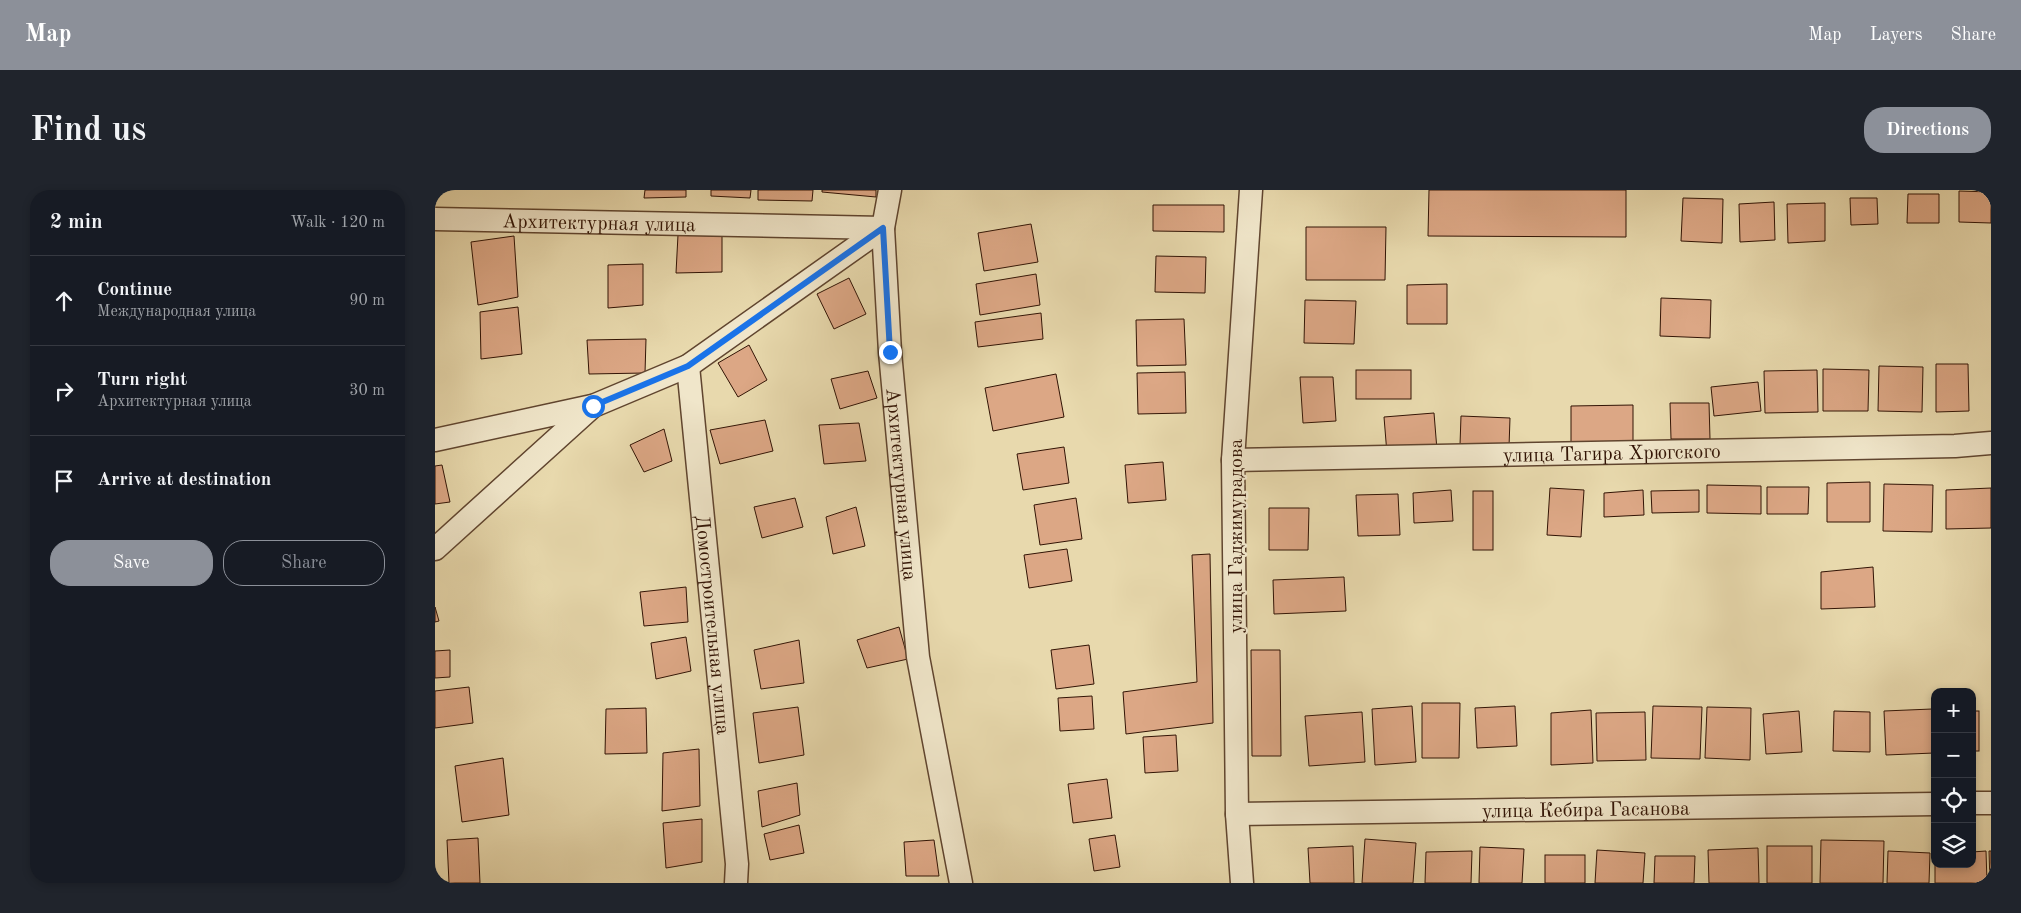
<!DOCTYPE html>
<meta charset="utf-8">
<style>
body{margin:0;font-family:"Old Standard TT",serif;background:#20242c;color:#f1f3f6}
.controls{position:absolute;right:15px;bottom:15px;display:grid;overflow:hidden;border-radius:10px;box-shadow:0 2px 8px #0003}
.controls button{width:45px;height:45px;display:grid;place-items:center;padding:0;border:0;border-bottom:1px solid #363941;background:#171b24;color:#f1f3f6;font:25px sans-serif}
.stop{position:absolute;width:15px;height:15px;margin:-11px;border:4px solid #1a73e8;border-radius:50%;background:#fff}
.stop.end{background:#1a73e8;border-color:#fff;box-shadow:0 1px 5px #0008}
.list{margin:0;padding:0;list-style:none}
h2{display:flex;justify-content:space-between;align-items:center;height:65px;margin:0;padding:0 20px;font-size:21px}
h2 small{font-size:16px;font-weight:400;color:#9ea1a6}
.list li{display:grid;grid-template-columns:32px 1fr auto;gap:15px;align-items:center;box-sizing:border-box;height:90px;padding:0 20px;border-top:1px solid #363941}
.list b{display:block;font-size:19px;white-space:nowrap}
.list p{margin:0;font-size:16px;white-space:nowrap;color:#9ea1a6}
.list em{font-size:16px;font-style:normal;color:#9ea1a6}
.actions{display:flex;gap:10px;padding:15px 20px}
.actions a{flex:1;padding:11px 0;border:1px solid #8c9099;border-radius:20px;text-align:center;font-size:18px;color:#8c9099}
.actions .main{background:#8c9099;color:#fff}
.icon{flex:none;width:28px;height:28px;fill:none;stroke:currentColor;stroke-width:2;stroke-linecap:round;stroke-linejoin:round}
.map{position:relative;flex:none;width:1556px;height:693px;overflow:hidden;border-radius:20px}
header{display:flex;align-items:center;gap:30px;box-sizing:border-box;height:70px;padding:0 25px;background:#8c9099;color:#fff}
header strong{font-size:24px}
nav{display:flex;gap:28px;margin-inline-start:auto;font-size:18px}
.intro{display:flex;align-items:center;justify-content:space-between;box-sizing:border-box;height:120px;padding:0 30px}
h1{margin:0;font-size:35px}
.button{padding:12px 22px;border-radius:20px;background:#8c9099;color:#fff;font-size:18px;font-weight:700}
main{display:flex;gap:30px;padding:0 30px}
aside{flex:1;background:#171b24;border-radius:20px;box-shadow:0 2px 8px #0003}
.map>svg:first-child{display:block}
</style>
<header>
<strong>Map</strong>
<nav><a>Map</a><a>Layers</a><a>Share</a></nav>
</header>
<div class="intro"><h1>Find us</h1><a class="button">Directions</a></div>
<main>
<aside>
<h2>2 min<small>Walk · 120 m</small></h2>
<ul class="list">
<li><svg class="icon" aria-label="ahead" viewBox="0 0 24 24"><path d="M12 20V5M6 11l6-6 6 6"/></svg><div><b>Continue</b><p>Международная улица</p></div><em>90 m</em></li>
<li><svg class="icon" aria-label="right" viewBox="0 0 24 24"><path d="M7 20v-9h11M14 6l5 5-5 5"/></svg><div><b>Turn right</b><p>Архитектурная улица</p></div><em>30 m</em></li>
<li><svg class="icon" aria-label="arrive" viewBox="0 0 24 24"><path d="M6 21V4h12l-3 4 3 4H6"/></svg><div><b>Arrive at destination</b></div></li>
</ul>
<div class="actions"><a class="main">Save</a><a>Share</a></div>
</aside>
<div class="map">
<svg width="1556" height="693" viewBox="0 0 1556 693">
<rect width="100%" height="100%" fill="#e8d9ad"/>
<filter id="stains"><feTurbulence type="fractalNoise" baseFrequency=".004" numOctaves="4"/><feColorMatrix values="0 0 0 0 .2 0 0 0 0 .09 0 0 0 0 .02 0 0 0 .5 -.17"/></filter>
<radialGradient id="worn" r=".72"><stop offset=".6" stop-color="#630" stop-opacity="0"/><stop offset="1" stop-color="#630" stop-opacity=".3"/></radialGradient>
<g fill="#dca785" stroke="#321405">
<path d="M210,0H251V7L209,8Z"/>
<path d="M276,0H316L315,8L276,6Z"/>
<path d="M323,0H378L377,11L323,10Z"/>
<path d="M387,0H441V7L387,2Z"/>
<path d="M994,0H1191V47L993,46Z"/>
<path d="M1524,1L1556,2V33L1524,32Z"/>
<path d="M1473,4H1504V33H1472Z"/>
<path d="M1248,8L1288,9L1287,53L1246,51Z"/>
<path d="M1415,8H1442L1443,34L1416,35Z"/>
<path d="M1339,12L1340,50L1305,52L1304,14Z"/>
<path d="M1390,13V51L1353,53L1352,14Z"/>
<path d="M718,15H789V42L718,41Z"/>
<path d="M596,34L603,72L549,81L543,43Z"/>
<path d="M871,37H951L950,90H871Z"/>
<path d="M243,45L287,46V82L241,83Z"/>
<path d="M79,46L83,107L43,115L36,52Z"/>
<path d="M721,66L771,67L770,103L720,102Z"/>
<path d="M208,74V115L173,118V75Z"/>
<path d="M601,84L605,115L545,125L541,94Z"/>
<path d="M414,88L431,124L399,139L382,104Z"/>
<path d="M1012,94V134H972V95Z"/>
<path d="M1226,108L1276,110L1275,148L1225,146Z"/>
<path d="M870,110L921,111L919,154L869,153Z"/>
<path d="M83,117L87,164L46,169L45,122Z"/>
<path d="M606,123L608,149L543,157L540,132Z"/>
<path d="M749,129L751,175L702,176L701,130Z"/>
<path d="M211,149L210,183L154,184L152,150Z"/>
<path d="M314,155L332,190L303,207L283,173Z"/>
<path d="M1501,174H1533L1534,221L1501,222Z"/>
<path d="M1444,176L1488,177L1487,222L1443,221Z"/>
<path d="M1388,179L1434,180L1433,221H1388Z"/>
<rect x="921" y="180" width="55" height="29"/>
<path d="M1382,180L1383,222L1330,223L1329,181Z"/>
<path d="M433,181L442,208L405,219L396,189Z"/>
<path d="M750,182L751,223L703,224L702,183Z"/>
<path d="M621,184L629,227L558,241L550,198Z"/>
<path d="M865,187H898L901,231L868,233Z"/>
<path d="M1323,192L1326,221L1279,226L1276,197Z"/>
<path d="M1235,213H1274L1275,249H1236Z"/>
<path d="M1198,215V257L1136,258V216Z"/>
<path d="M999,223L1002,260L952,264L949,227Z"/>
<path d="M1026,226L1075,228L1074,257L1025,255Z"/>
<path d="M330,230L338,261L285,274L275,240Z"/>
<path d="M424,233L431,271L389,274L384,235Z"/>
<path d="M229,239L237,271L209,282L195,255Z"/>
<path d="M629,257L634,293L588,300L582,264Z"/>
<path d="M728,272L731,310L693,313L690,275Z"/>
<path d="M7,275L15,312L0,314V276Z"/>
<path d="M1435,292V332H1392V293Z"/>
<path d="M1449,294L1498,295L1497,342L1448,341Z"/>
<path d="M1272,295L1326,296V324L1272,323Z"/>
<path d="M1332,297H1374L1373,324H1332Z"/>
<path d="M1115,298L1149,300L1146,347L1112,345Z"/>
<path d="M1556,298V338L1511,339V300Z"/>
<path d="M1016,300L1018,331L979,333L978,303Z"/>
<path d="M1208,300L1209,325L1169,327V303Z"/>
<path d="M1264,300V322L1217,323L1216,301Z"/>
<rect x="1038" y="301" width="20" height="59"/>
<path d="M963,304L965,345L923,346L921,305Z"/>
<path d="M360,308L368,337L327,348L319,317Z"/>
<path d="M641,308L647,349L605,355L599,315Z"/>
<path d="M421,317L430,356L398,364L391,327Z"/>
<path d="M834,318H874L873,360H834Z"/>
<path d="M632,359L637,391L594,398L589,365Z"/>
<path d="M775,364L778,533L691,544L688,502L762,492L757,365Z"/>
<path d="M1438,377L1440,417L1386,419V382Z"/>
<path d="M909,387L911,421L839,424L838,390Z"/>
<path d="M251,397L253,432L209,436L205,402Z"/>
<path d="M0,417L4,431L0,432Z"/>
<path d="M464,437L473,469L432,478L422,450Z"/>
<path d="M251,447L256,481L221,489L216,453Z"/>
<path d="M364,450L369,493L326,499L319,460Z"/>
<path d="M654,455L659,494L621,499L616,460Z"/>
<path d="M15,460V487L0,488V461Z"/>
<path d="M816,460H845L846,566H817Z"/>
<path d="M34,497L38,533L0,538V501Z"/>
<path d="M657,506L659,539L625,541L623,508Z"/>
<path d="M987,513H1025L1024,568H987Z"/>
<path d="M977,516L981,572L940,575L937,519Z"/>
<path d="M1080,516L1082,556L1042,558L1040,518Z"/>
<path d="M1218,516L1267,517L1265,569L1216,568Z"/>
<path d="M363,517L369,565L324,573L318,523Z"/>
<path d="M1272,517L1316,518L1315,570L1270,568Z"/>
<path d="M211,518L212,563L170,564L171,519Z"/>
<path d="M1497,519L1499,563L1451,565L1449,521Z"/>
<path d="M1156,520L1158,573L1116,575V523Z"/>
<path d="M1364,521L1367,562L1331,564L1328,524Z"/>
<path d="M1399,521L1435,522V562L1398,561Z"/>
<rect x="1537" y="521" width="7" height="40"/>
<path d="M927,522L930,572L874,576L870,526Z"/>
<path d="M1210,522L1211,570L1162,571L1161,523Z"/>
<path d="M741,545L743,581L710,583L708,547Z"/>
<path d="M264,559L265,616L227,621L228,563Z"/>
<path d="M68,568L74,625L27,632L20,576Z"/>
<path d="M672,589L677,628L638,633L633,594Z"/>
<path d="M362,593L365,625L327,637L323,601Z"/>
<path d="M267,629V672L231,678L228,633Z"/>
<path d="M364,635L369,663L335,670L329,644Z"/>
<path d="M680,645L685,677L659,681L654,649Z"/>
<path d="M43,648L45,693H14L12,650Z"/>
<path d="M930,649L981,653L978,693H927Z"/>
<path d="M499,650L504,686H471L469,652Z"/>
<path d="M1386,650L1449,651L1448,693H1385Z"/>
<path d="M918,656L919,693H875L873,658Z"/>
<rect x="1332" y="656" width="45" height="37"/>
<path d="M1045,657L1089,659L1087,693H1044Z"/>
<path d="M1323,658L1324,693H1274L1273,660Z"/>
<path d="M1162,660L1210,663L1208,693H1160Z"/>
<path d="M1037,661L1036,693H990L991,662Z"/>
<path d="M1453,661L1495,663L1494,693H1452Z"/>
<path d="M1551,661L1552,693H1500V674H1537V662Z"/>
<path d="M1554,661H1556V693H1555Z"/>
<rect x="1110" y="665" width="40" height="28"/>
<path d="M1220,666H1260L1259,693H1219Z"/>
</g>
<g fill="none" stroke-linecap="round" stroke-linejoin="round">
<defs>
<g id="street">
<path id="s1" d="M0,29L448,38L455,162L483,467L526,693"/>
<path id="s2" d="M253,176L302,674L301,693"/>
<path d="M0,250L157,216"/>
<path id="s3" d="M798,270L1520,256L1556,253"/>
<path d="M0,359L158,216L253,176L448,38L455,0"/>
<path d="M1537,613H1556"/>
<path id="s4" d="M802,624L1500,614"/>
<path d="M807,693L802,624L798,270L816,0"/>
</g>
</defs>
<use href="#street" stroke="#60452f" stroke-width="25"/>
<use href="#street" stroke="#f0e6ca" stroke-width="22"/>
</g>
<g fill="none" stroke-linecap="round" stroke-linejoin="round">
<path stroke="#1a73e8" stroke-width="6" d="M158,216L253,176L448,38L455,162"/>
</g>
<g text-anchor="middle" stroke-width="4.5" stroke-linejoin="round" paint-order="stroke">
<g font-size="20" fill="#321405" stroke="#f0e6ca">
<text dy="7" stroke="none"><textPath href="#s1" startOffset="164">Архитектурная улица</textPath></text>
<text dy="7" stroke="none"><textPath href="#s3" startOffset="379">улица Тагира Хрюгского</textPath></text>
<text dy="7" stroke="none"><textPath href="#s1" startOffset="705">Архитектурная улица</textPath></text>
<text transform="translate(800 346) rotate(-90)" y="7">улица Гаджимурадова</text>
<text dy="7" stroke="none"><textPath href="#s2" startOffset="260">Домостроительная улица</textPath></text>
<text dy="7" stroke="none"><textPath href="#s4" startOffset="349">улица Кебира Гасанова</textPath></text>
</g>
</g>
<rect width="100%" height="100%" filter="url(#stains)"/>
<rect width="100%" height="100%" fill="url(#worn)"/>
</svg>
<div class="controls">
<button>+</button>
<button>−</button>
<button><svg class="icon" aria-label="locate" viewBox="0 0 24 24"><circle cx="12" cy="12" r="6"/><path d="M12 2v4M12 18v4M2 12h4M18 12h4"/></svg></button>
<button><svg class="icon" aria-label="layers" viewBox="0 0 24 24"><path d="M12 4l9 5-9 5-9-5zM3 14l9 5 9-5"/></svg></button>
</div>
<div class="stop" style="left:158px;top:216px"></div>
<div class="stop end" style="left:455px;top:162px"></div>
</div>
</main>
